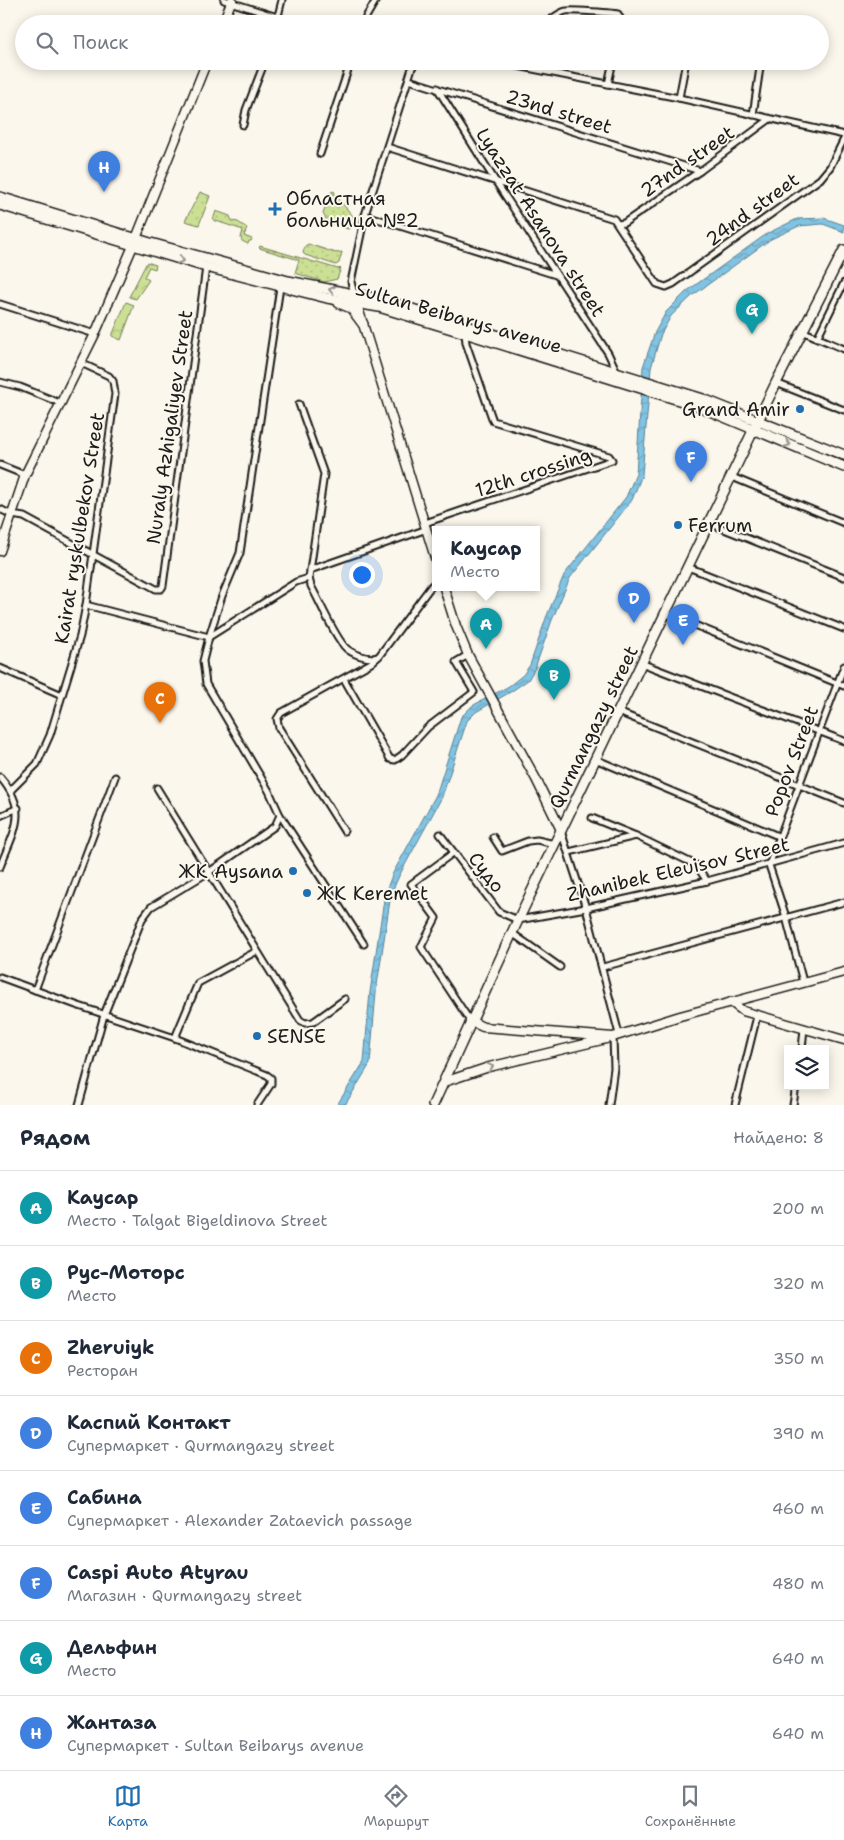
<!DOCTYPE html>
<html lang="ru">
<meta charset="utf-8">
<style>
body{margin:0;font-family:"Shantell Sans",sans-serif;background:#f6f6f7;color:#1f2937}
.controls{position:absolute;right:15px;bottom:15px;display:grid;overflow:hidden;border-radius:0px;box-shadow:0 2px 12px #0003}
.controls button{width:45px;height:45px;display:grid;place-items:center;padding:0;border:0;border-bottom:1px solid #e0e1e3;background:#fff;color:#1f2937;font:25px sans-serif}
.you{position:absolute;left:361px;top:574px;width:18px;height:18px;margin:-12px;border:4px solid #fff;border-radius:50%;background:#1a73e8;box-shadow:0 0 0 8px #1a73e833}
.badge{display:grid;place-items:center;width:32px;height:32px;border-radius:50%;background:#1f6fb2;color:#fff;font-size:16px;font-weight:700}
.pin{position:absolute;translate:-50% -41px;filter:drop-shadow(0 1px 2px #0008)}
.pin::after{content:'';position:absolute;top:26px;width:18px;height:15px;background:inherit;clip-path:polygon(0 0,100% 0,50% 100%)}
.popup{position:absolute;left:432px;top:526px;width:108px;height:65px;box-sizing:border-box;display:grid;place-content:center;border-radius:0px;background:#fff;filter:drop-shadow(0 1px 4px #0005);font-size:16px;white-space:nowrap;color:#747a83}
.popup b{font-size:19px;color:#1f2937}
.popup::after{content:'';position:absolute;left:50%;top:100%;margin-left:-10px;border:10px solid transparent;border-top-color:#fff}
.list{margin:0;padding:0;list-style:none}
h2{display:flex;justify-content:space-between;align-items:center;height:65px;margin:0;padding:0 20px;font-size:21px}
h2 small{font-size:16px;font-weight:400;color:#747a83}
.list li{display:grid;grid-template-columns:32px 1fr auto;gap:15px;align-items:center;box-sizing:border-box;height:75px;padding:0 20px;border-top:1px solid #e0e1e3}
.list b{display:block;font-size:19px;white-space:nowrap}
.list p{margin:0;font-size:16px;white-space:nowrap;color:#747a83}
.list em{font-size:16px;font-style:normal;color:#747a83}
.icon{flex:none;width:28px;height:28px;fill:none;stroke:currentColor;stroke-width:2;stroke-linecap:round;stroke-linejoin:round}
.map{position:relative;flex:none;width:844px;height:1105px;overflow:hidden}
.search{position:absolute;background:#fff;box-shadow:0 2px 12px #0003;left:15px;right:15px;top:15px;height:55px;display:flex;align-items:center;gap:12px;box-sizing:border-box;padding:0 18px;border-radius:28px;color:#747a83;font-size:19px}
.sheet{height:665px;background:#fff}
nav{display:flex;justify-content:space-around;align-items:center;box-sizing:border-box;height:70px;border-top:1px solid #e0e1e3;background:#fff;font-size:14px;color:#747a83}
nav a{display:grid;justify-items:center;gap:2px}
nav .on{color:#1f6fb2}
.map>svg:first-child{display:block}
</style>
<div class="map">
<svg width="844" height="1105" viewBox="0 0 844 1105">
<defs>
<pattern id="grass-dots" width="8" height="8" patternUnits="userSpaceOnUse" patternTransform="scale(1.25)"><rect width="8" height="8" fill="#cce095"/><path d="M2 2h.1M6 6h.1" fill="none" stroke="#afc080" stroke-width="1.8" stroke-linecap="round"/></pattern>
<pattern id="forest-crowns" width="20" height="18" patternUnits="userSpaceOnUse" patternTransform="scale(1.25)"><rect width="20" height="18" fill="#cce095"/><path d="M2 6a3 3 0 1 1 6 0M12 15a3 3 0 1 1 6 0" fill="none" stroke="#afc080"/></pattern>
<pattern id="water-waves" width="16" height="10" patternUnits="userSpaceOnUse" patternTransform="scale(1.25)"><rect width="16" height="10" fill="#81c3e2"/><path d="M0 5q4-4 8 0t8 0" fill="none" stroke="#6fa7c1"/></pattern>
</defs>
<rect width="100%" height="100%" fill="#fbf7ec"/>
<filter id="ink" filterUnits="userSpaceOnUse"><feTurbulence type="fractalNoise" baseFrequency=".02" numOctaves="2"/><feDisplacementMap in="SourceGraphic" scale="10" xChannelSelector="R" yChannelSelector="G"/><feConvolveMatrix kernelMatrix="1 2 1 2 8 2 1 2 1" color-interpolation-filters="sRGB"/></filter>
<g filter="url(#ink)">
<g fill="url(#grass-dots)" stroke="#747e58">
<path d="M333,191L335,192L334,194L353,216L350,228L348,229L326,222V219L323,214L329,194Z"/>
<path d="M200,192L210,196L199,225L185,221Z"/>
<path d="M216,211L230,216L232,221L238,222L247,228L244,236L252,239L251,241H249L248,244L242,241L241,238L243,230L213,220Z"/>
<path d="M308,244L336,253L342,252L339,263L336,265L305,255L303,253L305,246Z"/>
<path d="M260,246L338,269L341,268L337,279L324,282L295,273L299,260L259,248Z"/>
</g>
<g fill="url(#forest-crowns)" stroke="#747e58">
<path d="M147,262L156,265L155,269L149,267L144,277L149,280L136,299L129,297Z"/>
<path d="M126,302L134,305L121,340L112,336Z"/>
</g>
<path fill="url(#water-waves)" stroke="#598093" d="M824,218L844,225V232L823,224L799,226L771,239L692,296L671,316L661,334L651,368L642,475L632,500L570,578L552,620L535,668L528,680L512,691L476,712L467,721L442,797L399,876L391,894L376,992L370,1064L345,1105H337L364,1062L370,992L385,893L393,873L436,795L461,717L472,706L509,686L523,675L530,665L546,618L564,575L626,497L636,474L643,367L655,332L666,312L687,291L768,233L797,219Z"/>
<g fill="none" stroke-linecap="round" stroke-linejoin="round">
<defs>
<g id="street">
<path d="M224,0L299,24"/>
<path d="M278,16L282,0"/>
<path d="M364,24L366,17L376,0"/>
<path d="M545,24C551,20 559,12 566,11C569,10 616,13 618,14L620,18V24"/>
<path d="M492,61L679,98L844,135"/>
<path d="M409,80L700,171"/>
<path d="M608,84L613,61"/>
<path d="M437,88L496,182L608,353L617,372"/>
<path d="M679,98L686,61"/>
<path d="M753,115L761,61"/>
<path d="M243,125L246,110L265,61"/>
<path d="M387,147L614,219L657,284L666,287L673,284L820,179L830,167L844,139"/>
<path d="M320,154L351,61"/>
<path d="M365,215L556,275"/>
<path d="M618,224L624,223L700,171L770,119"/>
<path d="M280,287L240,553L222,596L209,637L203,661L206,684L269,791L280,815L364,944"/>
<path d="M354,294L351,282L365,215L412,68L416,61"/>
<path d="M0,304L95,334"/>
<path d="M802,331L844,349"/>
<path d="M817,338L844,283"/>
<path d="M0,382L20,387L60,403"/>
<path d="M776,383L844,410"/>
<path d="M299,404L324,474L309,578L311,586C319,600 336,640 347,649C353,654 369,660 377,657"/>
<path d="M0,465L25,475"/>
<path d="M732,477L844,523"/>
<path d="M0,509L12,515L24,517L156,589H161L163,586L206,267"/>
<path d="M425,523L612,460L609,456L493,421L466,343L465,333"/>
<path d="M709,523L844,577"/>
<path d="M688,567L844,629"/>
<path d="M310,570L427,529"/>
<path d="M86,605L209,637L296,582L309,578"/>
<path d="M665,613L844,686"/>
<path d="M641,663L844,741"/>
<path d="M0,668L62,695"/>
<path d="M344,679L390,759L395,760L402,755L428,727L474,692L456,662L468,655"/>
<path d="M618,712L844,803"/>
<path d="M595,759L778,836"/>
<path d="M0,777C30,812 14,830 0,867"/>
<path d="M157,788L300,1020L305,1023L313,1022L345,999"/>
<path d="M11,790L37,764L50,735L80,636L86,605L115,394L113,381L109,376L81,363"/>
<path d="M0,816L18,808"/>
<path d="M592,818L636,836L696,865L707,881"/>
<path d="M344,831L279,728L277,719L281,713L371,663L379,656L432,585L436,582"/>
<path d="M561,831L586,908L619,1034"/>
<path d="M440,834L499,912L518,920L586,908L707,881L844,843"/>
<path d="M493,837L502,851L528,841L537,840L555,844"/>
<path d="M569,852L636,836"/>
<path d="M453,853L411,884L436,918L421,947L470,1021"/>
<path d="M512,933L560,967"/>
<path d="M603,967L844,902"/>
<path d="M0,977L76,1005L175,1038L267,1075L271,1078V1084L257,1105"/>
<path d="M803,982L786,917L769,865L844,666"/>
<path d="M35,990L115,777"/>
<path d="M175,1038L198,983L257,951"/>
<path d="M802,1049L804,1028"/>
<path d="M79,1105L104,1015L142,919L151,907L209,872L275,826L280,815"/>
<path d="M609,1105L614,1068L613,1037"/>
<path d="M735,1105L757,1016"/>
<path d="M793,1105L796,1086"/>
</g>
<g id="secondary">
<path d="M222,24L232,0"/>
<path d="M355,298L436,561"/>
<path d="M0,551L25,475L95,334L133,246L207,61"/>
<path d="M444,588L456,626L468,655L536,779L561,830"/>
<path d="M731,1002L743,1011L844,1040"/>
<path d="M470,1021L483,1027L613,1037L680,1016L844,972"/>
<path d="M444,1082L489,1067L606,1039"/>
</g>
<g id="primary">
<path d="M0,197L147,242L249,270L288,281L383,300L703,399L844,455"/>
<path d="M0,205L206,267L327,298L379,307L465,333L698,406L844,467"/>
<path d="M339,303L351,308L363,324"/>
<path d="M433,1105L518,920L776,383L844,250"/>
</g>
</defs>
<use href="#street" stroke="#1c1c1c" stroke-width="9"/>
<use href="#secondary" stroke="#1c1c1c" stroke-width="11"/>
<use href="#primary" stroke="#1c1c1c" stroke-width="12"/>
<use href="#street" stroke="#fbf7ec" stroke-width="5"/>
<use href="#secondary" stroke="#fbf7ec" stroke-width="8"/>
<use href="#primary" stroke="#fbf7ec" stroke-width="9"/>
</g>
<defs><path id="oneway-chevron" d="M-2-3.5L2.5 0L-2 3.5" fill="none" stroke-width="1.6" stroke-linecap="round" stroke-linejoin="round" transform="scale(1.25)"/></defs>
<g stroke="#97948e">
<use href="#oneway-chevron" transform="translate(181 260) rotate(17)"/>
<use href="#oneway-chevron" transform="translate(332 290) rotate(-168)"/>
<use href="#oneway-chevron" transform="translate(787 444) rotate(22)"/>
<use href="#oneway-chevron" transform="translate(490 1067) rotate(-15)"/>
</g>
</g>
<g fill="#1f6fb2" stroke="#fbf7ec" stroke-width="2">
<path d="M272.5 201.5h5v5h5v5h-5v5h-5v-5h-5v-5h5z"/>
<circle cx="800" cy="409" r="5"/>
<circle cx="678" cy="525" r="5"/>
<circle cx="293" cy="871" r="5"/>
<circle cx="307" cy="893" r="5"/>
<circle cx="257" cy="1036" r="5"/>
</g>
<g text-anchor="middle" stroke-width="4" stroke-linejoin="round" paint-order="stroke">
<g font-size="19" fill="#1c1c1c" stroke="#fbf7ec">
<text transform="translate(559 111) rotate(17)" y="7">23nd street</text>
<text transform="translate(687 161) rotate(-35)" y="7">27nd street</text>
<text transform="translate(752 209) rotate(-36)" y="7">24nd street</text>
<text transform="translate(541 222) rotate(57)" y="7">Lyazzat Asanova street</text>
<text transform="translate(459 317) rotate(16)" y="7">Sultan Beibarys avenue</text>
<text transform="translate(169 427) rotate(-82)" y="7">Nuraly Azhigaliyev Street</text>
<text transform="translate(533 472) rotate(-18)" y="7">12th crossing</text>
<text transform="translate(79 528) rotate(-81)" y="7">Kairat ryskulbekov Street</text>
<text transform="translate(593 727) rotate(-64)" y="7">Qurmangazy street</text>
<text transform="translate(791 761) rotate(-69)" y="7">Popov Street</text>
<text transform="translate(678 869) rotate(-13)" y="7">Zhanibek Eleuisov Street</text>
<text transform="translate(487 872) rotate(52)" y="7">Судо</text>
</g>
<g font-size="19" fill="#1c1c1c" stroke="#fbf7ec" text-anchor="start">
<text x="286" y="205">Областная<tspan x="286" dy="22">больница №2</tspan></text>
<text x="790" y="416" text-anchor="end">Grand Amir</text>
<text x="688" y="532">Ferrum</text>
<text x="283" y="878" text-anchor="end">ЖК Aysana</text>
<text x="317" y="900">ЖК Keremet</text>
<text x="267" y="1043">SENSE</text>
</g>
</g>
</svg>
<div class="controls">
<button><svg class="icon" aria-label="layers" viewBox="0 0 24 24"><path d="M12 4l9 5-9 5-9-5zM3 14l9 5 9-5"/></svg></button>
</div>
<div class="you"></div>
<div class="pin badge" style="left:486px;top:649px;background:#0f9aa8">A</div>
<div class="popup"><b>Каусар</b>Место</div>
<div class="pin badge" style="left:554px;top:700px;background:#0f9aa8">B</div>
<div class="pin badge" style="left:160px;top:723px;background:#e8710a">C</div>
<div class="pin badge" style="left:634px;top:623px;background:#3f7fe0">D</div>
<div class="pin badge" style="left:683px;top:645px;background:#3f7fe0">E</div>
<div class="pin badge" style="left:691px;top:482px;background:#3f7fe0">F</div>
<div class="pin badge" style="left:752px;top:334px;background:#0f9aa8">G</div>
<div class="pin badge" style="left:104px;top:192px;background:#3f7fe0">H</div>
<div class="search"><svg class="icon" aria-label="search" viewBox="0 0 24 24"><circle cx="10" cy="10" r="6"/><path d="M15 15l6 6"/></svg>Поиск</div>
</div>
<section class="sheet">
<h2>Рядом<small>Найдено: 8</small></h2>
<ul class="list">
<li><span class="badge" style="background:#0f9aa8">A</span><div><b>Каусар</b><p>Место · Talgat Bigeldinova Street</p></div><em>200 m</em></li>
<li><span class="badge" style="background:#0f9aa8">B</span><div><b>Рус-Моторс</b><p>Место</p></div><em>320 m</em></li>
<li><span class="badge" style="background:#e8710a">C</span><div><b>Zheruiyk</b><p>Ресторан</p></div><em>350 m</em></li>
<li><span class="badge" style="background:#3f7fe0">D</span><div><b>Каспий Контакт</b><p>Супермаркет · Qurmangazy street</p></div><em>390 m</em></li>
<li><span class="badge" style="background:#3f7fe0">E</span><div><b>Сабина</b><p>Супермаркет · Alexander Zataevich passage</p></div><em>460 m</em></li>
<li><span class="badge" style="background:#3f7fe0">F</span><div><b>Caspi Auto Atyrau</b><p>Магазин · Qurmangazy street</p></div><em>480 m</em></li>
<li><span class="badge" style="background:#0f9aa8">G</span><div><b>Дельфин</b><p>Место</p></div><em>640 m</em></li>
<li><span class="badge" style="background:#3f7fe0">H</span><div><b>Жантаза</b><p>Супермаркет · Sultan Beibarys avenue</p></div><em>640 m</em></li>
</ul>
</section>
<nav>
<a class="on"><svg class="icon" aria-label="map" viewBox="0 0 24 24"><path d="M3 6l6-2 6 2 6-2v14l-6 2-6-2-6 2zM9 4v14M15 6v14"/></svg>Карта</a>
<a><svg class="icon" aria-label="directions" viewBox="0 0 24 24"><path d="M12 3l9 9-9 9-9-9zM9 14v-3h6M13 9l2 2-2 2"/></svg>Маршрут</a>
<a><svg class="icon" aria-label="saved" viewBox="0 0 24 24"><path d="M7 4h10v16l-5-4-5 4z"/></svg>Сохранённые</a>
</nav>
